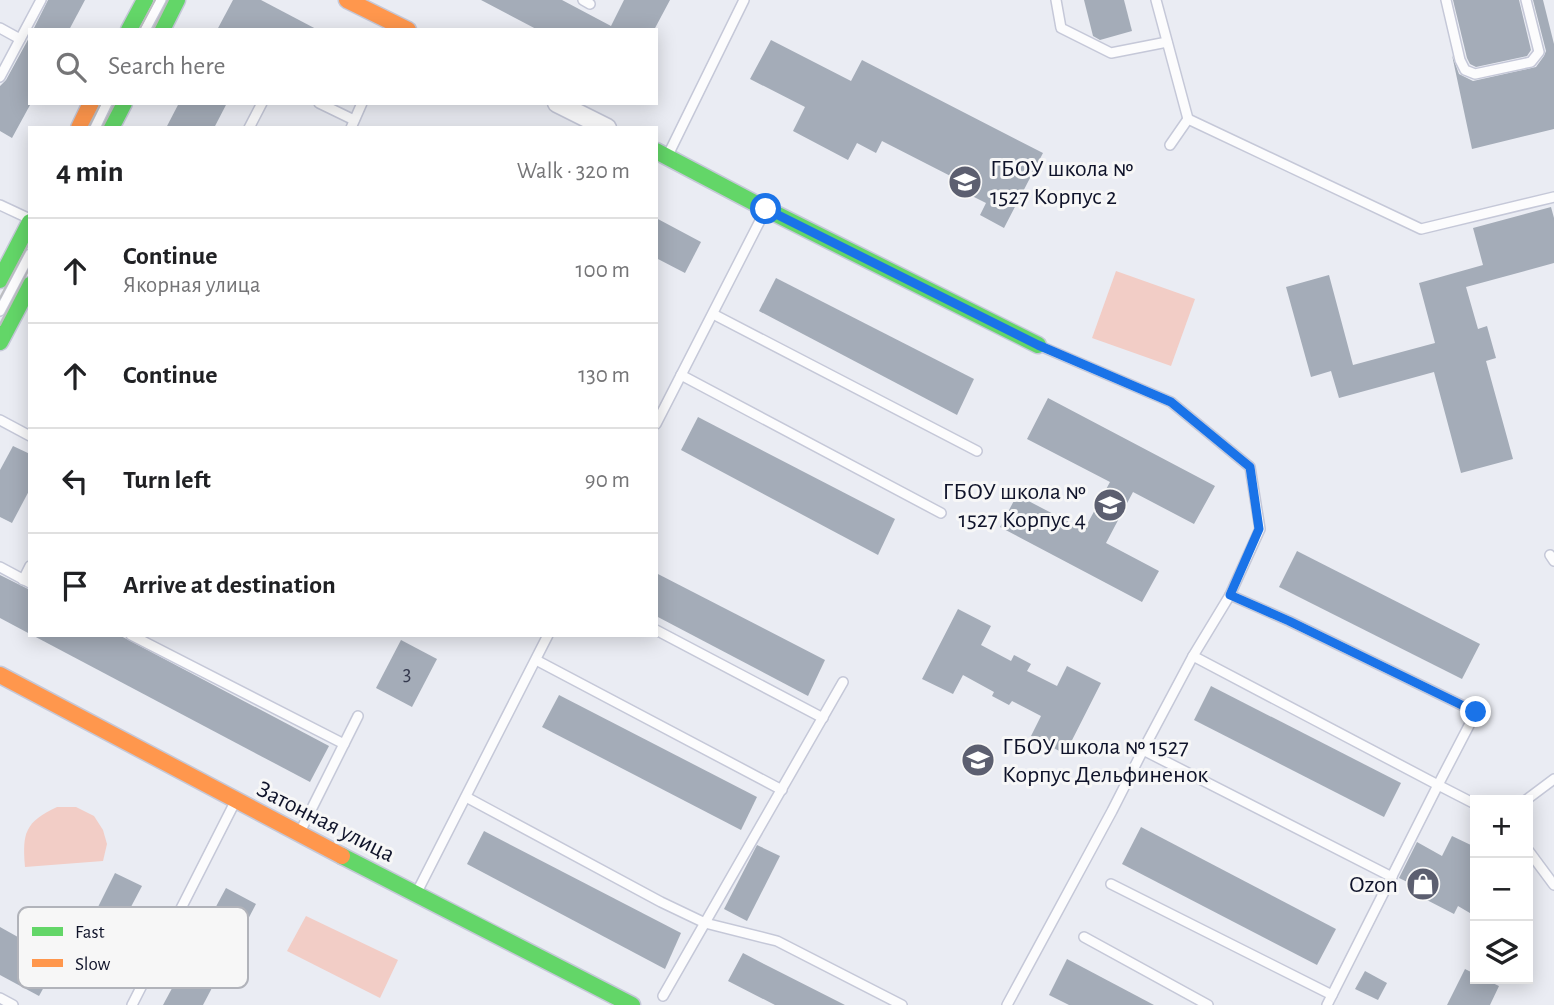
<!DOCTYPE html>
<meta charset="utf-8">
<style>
body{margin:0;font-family:"Alegreya Sans",sans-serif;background:#f6f6f6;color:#202124}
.controls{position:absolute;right:21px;bottom:21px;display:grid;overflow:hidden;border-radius:0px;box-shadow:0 4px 18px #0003}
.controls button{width:63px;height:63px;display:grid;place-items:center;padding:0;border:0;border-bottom:2px solid #e0e0e0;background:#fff;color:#202124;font:35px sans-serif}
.stop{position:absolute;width:21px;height:21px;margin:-16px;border:5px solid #1a73e8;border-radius:50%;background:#fff}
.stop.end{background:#1a73e8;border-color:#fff;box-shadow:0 2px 7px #0008}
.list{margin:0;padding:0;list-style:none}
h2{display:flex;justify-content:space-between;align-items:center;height:91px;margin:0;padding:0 28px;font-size:30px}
h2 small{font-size:23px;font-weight:400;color:#757577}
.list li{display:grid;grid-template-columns:46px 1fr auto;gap:21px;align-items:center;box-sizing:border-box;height:105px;padding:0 28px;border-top:2px solid #e0e0e0}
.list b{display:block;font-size:26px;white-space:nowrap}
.list p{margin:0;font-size:23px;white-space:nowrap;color:#757577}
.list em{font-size:23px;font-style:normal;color:#757577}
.icon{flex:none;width:38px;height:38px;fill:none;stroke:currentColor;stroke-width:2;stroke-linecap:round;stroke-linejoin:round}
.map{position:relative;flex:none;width:1554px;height:1005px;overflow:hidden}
.search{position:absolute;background:#fff;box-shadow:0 4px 18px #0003;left:28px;top:28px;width:630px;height:77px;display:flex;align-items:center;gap:18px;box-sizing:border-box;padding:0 24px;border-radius:0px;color:#757577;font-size:26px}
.panel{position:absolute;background:#fff;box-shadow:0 4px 18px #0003;left:28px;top:126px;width:630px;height:511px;border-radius:0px}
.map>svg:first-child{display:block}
</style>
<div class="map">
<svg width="1554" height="1005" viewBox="0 0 1554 1005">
<rect width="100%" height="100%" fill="#eaecf3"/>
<g fill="#f2cdc6">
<path d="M1116,271L1195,299L1171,366L1092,338Z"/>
<path d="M57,807H76L94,816L103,830L107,844L103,861L25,867C22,833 25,822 57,807Z"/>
<path d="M306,916L398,960L380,998L287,951Z"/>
</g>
<g fill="#a4acb8">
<path d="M48,0H85L69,30H33Z"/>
<path d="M233,0H261L318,30H217Z"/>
<path d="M481,0H562L611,26L624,0H670L654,30H538Z"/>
<path d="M1084,0H1124L1132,31L1100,40L1093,36Z"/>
<path d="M1453,0H1519L1531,50L1527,56L1476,67L1470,64L1467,58Z"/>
<path d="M1533,0H1543L1554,44V129L1472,149L1452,55L1459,74L1473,81L1536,67L1544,56L1546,51Z"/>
<path d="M30,36V105L12,138L0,131V86L6,80Z"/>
<path d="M771,40L851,81L862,60L1043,153L1004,228L980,215L986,203L968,194L972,187L882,141L876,153L857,143L848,160L793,131L805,107L750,79Z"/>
<path d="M179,103H227L214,128H166Z"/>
<path d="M1551,207L1554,218V263L1466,287L1478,329L1487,326L1496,358L1486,361L1513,459L1461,473L1434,372L1339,398L1331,371L1311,377L1286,287L1329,275L1353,365L1435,343L1419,283L1483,265L1473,228Z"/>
<path d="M656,218L701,242L685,273L656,258Z"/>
<path d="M776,278L974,379L957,415L759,311Z"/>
<path d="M1048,398L1215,486L1194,524L1133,492L1106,543L1159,571L1142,602L1000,527L1017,495L1084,530L1110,482L1027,439Z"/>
<path d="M698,417L895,519L878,555L681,450Z"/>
<path d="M13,446L30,454V489L12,523L0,517V470Z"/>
<path d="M1297,551L1480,644L1462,679L1279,587Z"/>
<path d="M656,573L825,660L808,696L656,616Z"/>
<path d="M0,575L30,590V634L0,618Z"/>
<path d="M958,609L991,626L981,645L1011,661L1014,655L1031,664L1027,671L1057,686L1067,666L1101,683L1065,754L1031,736L1041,716L1012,701L1009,705L992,696L994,692L963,675L953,694L922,679Z"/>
<path d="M32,635H119L329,746L310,782Z"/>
<path d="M401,640L437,659L412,707L376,688Z"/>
<path d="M1211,686L1401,783L1384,817L1194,720Z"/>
<path d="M559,695L757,797L741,830L542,727Z"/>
<path d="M1141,827L1336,929L1317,965L1122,864Z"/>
<path d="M484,831L681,933L665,969L467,864Z"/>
<path d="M1452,836L1475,847V916L1458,906L1454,914L1421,897L1424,890L1399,878L1417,842L1442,856Z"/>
<path d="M757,845L780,856L747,921L724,909Z"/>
<path d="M115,873L142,886L123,922L97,909Z"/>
<path d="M226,888L256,904L203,1005H163Z"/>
<path d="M0,927L59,960L39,996L0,975Z"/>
<path d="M743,953L768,966L845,1005H775L728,981Z"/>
<path d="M1067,959L1154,1005H1069L1049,995Z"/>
<path d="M1465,969L1475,974V979H1484L1499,986L1490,1005H1447Z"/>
<path d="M1365,971L1387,983L1378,1000L1355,989Z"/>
</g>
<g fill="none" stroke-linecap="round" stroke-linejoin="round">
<defs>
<g id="lane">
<path d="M583,0L590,4"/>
<path d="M1056,0L1061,28L1111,53L1167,42"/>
<path d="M1156,0L1188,119"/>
<path d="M1446,0L1460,60L1465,70L1475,74L1531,62L1539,52L1526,0"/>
<path d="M0,28L20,39"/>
<path d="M145,30L161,0"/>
<path d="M0,77L41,0"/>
<path d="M319,103L354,120"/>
<path d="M95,128L107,103"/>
<path d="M249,128L262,103"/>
<path d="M351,128L362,103"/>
<path d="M1170,145L1188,119L1421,229L1554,197"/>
<path d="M668,155L744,0"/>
<path d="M0,205L30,219"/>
<path d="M0,311L30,254"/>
<path d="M713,314L977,451"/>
<path d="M1040,346L1171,402L1250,467L1260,529L1230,595"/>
<path d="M681,375L941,513"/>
<path d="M0,420L30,436"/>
<path d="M656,424L765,211"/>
<path d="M1550,555L1554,561"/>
<path d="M0,567L30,583"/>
<path d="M23,580L30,566"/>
<path d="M1230,595L1289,621L1476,712L1438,785L1193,656Z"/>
<path d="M656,630L823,718"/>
<path d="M131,635L344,744"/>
<path d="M536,660L782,790"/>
<path d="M1143,750L1193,656"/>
<path d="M466,797L661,902L705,923L777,941L902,1005"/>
<path d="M1526,800L1554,779"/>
<path d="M300,832L358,716"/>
<path d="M1528,850L1554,885"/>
<path d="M1111,884L1332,995"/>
<path d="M417,892L548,635"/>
<path d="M1084,937L1208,1005"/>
<path d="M663,996L843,682"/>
<path d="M0,998L13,1005"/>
<path d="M132,1005L235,802"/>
<path d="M1007,1005L1112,811L1143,750L1392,877"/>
<path d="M1327,1005L1438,785L1475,804"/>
</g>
<path id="street" d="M557,103L607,128"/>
<g id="fast">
<path d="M129,30L145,0"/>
<path d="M162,30L177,0"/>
<path d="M111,128L124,103"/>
<path d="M656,151L766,209L1038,345"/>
<path d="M0,280L30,222"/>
<path d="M0,342L30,285"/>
<path d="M342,856L632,1005"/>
</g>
<g id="slow">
<path d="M347,0L408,30"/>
<path d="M79,128L91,103"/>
<path d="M0,675L342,856"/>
</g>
</defs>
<use href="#lane" stroke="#c5c8d8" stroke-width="12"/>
<use href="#street" stroke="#c5c8d8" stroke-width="21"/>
<use href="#fast" stroke="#c5c8d8" stroke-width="19"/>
<use href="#slow" stroke="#c5c8d8" stroke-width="19"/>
<use href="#lane" stroke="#fcfcfd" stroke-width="9"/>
<use href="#street" stroke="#fcfcfd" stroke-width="18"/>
<use href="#fast" stroke="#63d668" stroke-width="16"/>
<use href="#slow" stroke="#ff974d" stroke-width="16"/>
<g stroke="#bdbec2" stroke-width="2">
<path d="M139,30L155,0"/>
<path d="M153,30L168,0"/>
<path d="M88,128L101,103"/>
<path d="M102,128L115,103"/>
<path d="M0,298L30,241"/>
<path d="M0,325L30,267"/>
</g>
</g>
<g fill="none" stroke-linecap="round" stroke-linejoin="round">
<path stroke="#1a73e8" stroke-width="9" d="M766,209L1038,345L1171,402L1250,467L1259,529L1230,595L1289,621L1476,712"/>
</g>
<defs>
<symbol id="school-disc" viewBox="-11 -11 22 22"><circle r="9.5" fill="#5c5f70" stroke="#f7f7f7"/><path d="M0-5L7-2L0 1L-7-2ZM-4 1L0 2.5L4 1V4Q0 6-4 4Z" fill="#fff"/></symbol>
<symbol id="shop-disc" viewBox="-11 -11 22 22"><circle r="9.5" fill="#5c5f70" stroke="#f7f7f7"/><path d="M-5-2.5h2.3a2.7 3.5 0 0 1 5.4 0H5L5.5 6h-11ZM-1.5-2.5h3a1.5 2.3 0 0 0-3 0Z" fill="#fff"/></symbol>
</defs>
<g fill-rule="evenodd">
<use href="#school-disc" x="946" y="163" width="38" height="38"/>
<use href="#school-disc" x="1091" y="486" width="38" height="38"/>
<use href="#school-disc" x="959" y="741" width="38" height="38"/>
<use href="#shop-disc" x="1404" y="865" width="38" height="38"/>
</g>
<g text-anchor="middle" stroke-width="6" stroke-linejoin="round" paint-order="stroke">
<g font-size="21" fill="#34394e">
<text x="407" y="680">3</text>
</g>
<g font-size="24" fill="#0f132a" stroke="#f7f7f7" text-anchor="start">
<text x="990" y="176">ГБОУ школа №<tspan x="990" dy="28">1527 Корпус 2</tspan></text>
<text x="1086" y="499" text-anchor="end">ГБОУ школа №<tspan x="1086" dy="28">1527 Корпус 4</tspan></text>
<text x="1002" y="754">ГБОУ школа № 1527<tspan x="1002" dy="28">Корпус Дельфиненок</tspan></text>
<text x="1398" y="892" text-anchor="end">Ozon</text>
</g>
<g font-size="24" fill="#0f132a" stroke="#f7f7f7">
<text transform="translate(326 821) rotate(27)" y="8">Затонная улица</text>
</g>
</g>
<rect x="18" y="907" width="230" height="81" rx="10" fill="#f7f7f7" stroke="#b1b3ba" stroke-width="2"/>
<rect x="32" y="927" width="31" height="9" fill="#63d668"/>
<rect x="32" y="959" width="31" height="8" fill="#ff974d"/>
<g font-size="19" fill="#0f132a">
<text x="75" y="938">Fast</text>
<text x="75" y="970">Slow</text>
</g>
</svg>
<div class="controls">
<button>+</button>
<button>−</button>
<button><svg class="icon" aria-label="layers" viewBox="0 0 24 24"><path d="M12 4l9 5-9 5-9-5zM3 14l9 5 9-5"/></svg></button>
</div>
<div class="stop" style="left:766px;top:209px"></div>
<div class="stop end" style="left:1476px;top:712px"></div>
<div class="search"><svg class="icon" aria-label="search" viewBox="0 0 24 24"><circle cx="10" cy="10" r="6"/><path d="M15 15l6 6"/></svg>Search here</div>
<section class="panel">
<h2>4 min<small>Walk · 320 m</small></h2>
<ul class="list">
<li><svg class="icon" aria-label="ahead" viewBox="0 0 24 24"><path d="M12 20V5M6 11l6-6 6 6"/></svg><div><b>Continue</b><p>Якорная улица</p></div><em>100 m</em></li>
<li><svg class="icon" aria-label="ahead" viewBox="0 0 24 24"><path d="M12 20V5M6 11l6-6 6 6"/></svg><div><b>Continue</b></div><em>130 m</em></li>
<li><svg class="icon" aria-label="left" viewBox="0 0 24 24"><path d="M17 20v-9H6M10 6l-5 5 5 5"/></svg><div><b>Turn left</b></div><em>90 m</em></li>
<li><svg class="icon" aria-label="arrive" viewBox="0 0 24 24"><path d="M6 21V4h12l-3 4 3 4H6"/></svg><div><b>Arrive at destination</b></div></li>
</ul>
</section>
</div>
